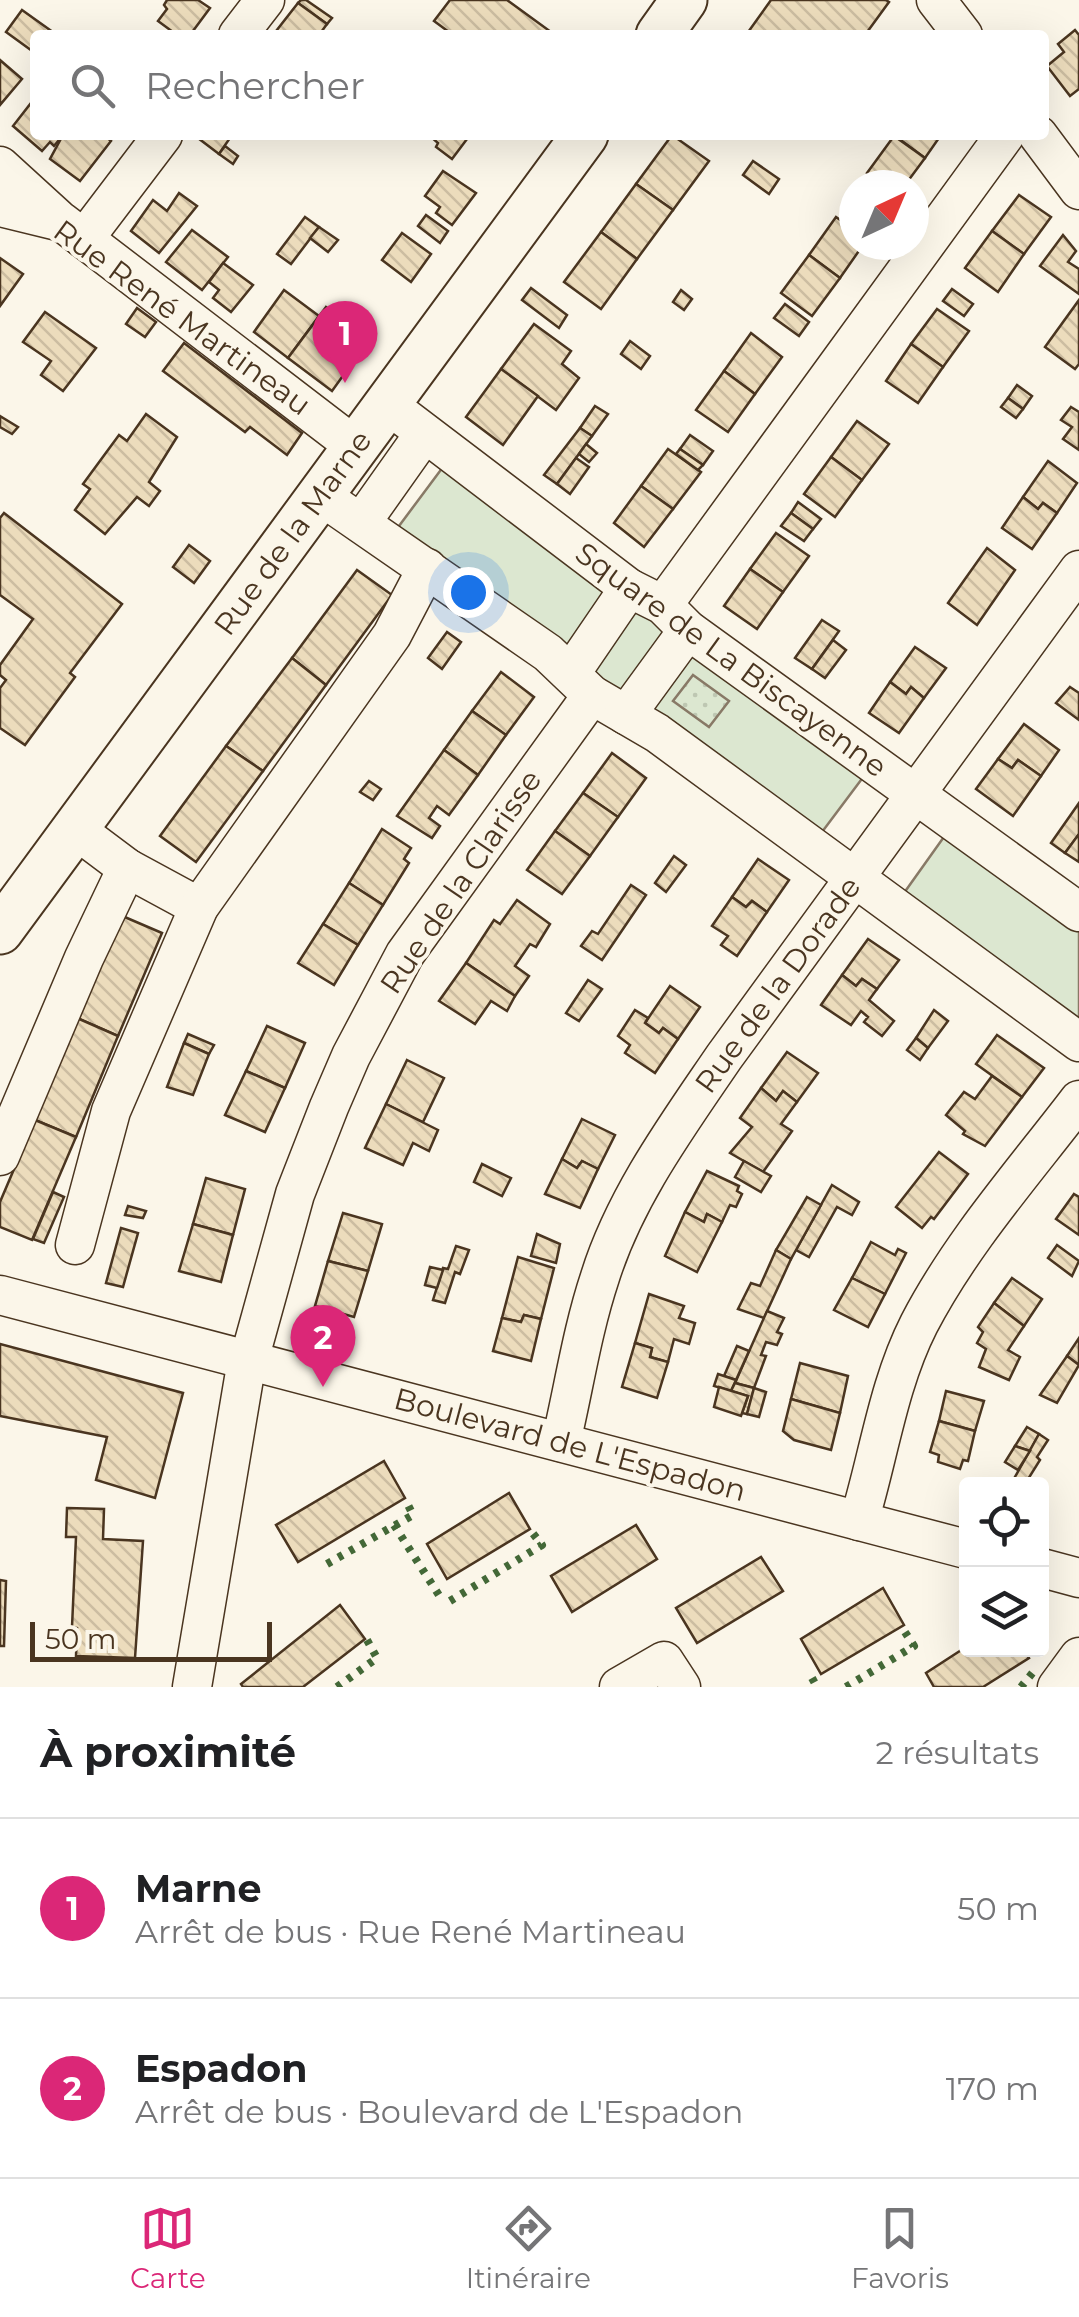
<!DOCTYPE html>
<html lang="fr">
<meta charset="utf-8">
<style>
body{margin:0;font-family:Montserrat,sans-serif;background:#f2f2f2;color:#202124}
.controls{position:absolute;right:30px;bottom:30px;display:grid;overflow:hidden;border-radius:10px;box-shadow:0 10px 40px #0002}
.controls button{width:90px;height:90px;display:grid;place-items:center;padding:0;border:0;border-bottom:2px solid #e0e0e0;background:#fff;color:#202124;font:50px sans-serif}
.compass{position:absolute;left:839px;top:170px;width:90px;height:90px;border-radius:50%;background:#fff;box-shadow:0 10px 40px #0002;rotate:44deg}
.scale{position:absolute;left:30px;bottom:25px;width:242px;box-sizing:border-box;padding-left:10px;border:5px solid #4a3520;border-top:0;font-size:28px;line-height:35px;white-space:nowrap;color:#4a3520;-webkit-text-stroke:8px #fbf6e9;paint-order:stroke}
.you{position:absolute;left:468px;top:592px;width:35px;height:35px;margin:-25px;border:8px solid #fff;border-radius:50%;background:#1a73e8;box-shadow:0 0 0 15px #1a73e833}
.badge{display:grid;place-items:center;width:65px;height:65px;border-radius:50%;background:#db2777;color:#fff;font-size:32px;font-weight:700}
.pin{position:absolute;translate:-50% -82px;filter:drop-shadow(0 2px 5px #0008)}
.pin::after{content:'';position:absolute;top:52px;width:35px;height:30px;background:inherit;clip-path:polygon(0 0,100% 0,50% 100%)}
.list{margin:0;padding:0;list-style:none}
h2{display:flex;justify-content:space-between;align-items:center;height:130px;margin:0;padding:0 40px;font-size:42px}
h2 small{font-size:32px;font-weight:400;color:#757577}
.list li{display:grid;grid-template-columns:65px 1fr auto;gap:30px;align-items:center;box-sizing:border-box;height:180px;padding:0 40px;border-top:2px solid #e0e0e0}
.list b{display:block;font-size:38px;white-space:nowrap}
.list p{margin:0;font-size:32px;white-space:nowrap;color:#757577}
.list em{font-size:32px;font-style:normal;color:#757577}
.icon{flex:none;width:55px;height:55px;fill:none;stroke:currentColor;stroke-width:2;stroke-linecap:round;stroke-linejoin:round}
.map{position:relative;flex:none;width:1079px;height:1687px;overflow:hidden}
.search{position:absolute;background:#fff;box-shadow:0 10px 40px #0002;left:30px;right:30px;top:30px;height:110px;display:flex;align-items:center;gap:25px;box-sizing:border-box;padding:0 35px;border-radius:10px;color:#757577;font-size:38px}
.sheet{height:490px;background:#fff}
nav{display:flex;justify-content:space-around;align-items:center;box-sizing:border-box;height:140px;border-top:2px solid #e0e0e0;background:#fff;font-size:28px;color:#757577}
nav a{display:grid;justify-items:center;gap:5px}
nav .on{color:#db2777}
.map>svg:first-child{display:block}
</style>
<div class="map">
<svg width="1079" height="1687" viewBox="0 0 1079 1687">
<defs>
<pattern id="park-dots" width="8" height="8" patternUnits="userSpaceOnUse" patternTransform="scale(2.5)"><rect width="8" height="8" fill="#dce7d0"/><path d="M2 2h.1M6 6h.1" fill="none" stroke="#bec7b2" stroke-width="1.8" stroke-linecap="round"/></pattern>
<pattern id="building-back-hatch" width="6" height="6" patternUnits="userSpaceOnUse" patternTransform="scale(2.5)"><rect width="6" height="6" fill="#ecdcbc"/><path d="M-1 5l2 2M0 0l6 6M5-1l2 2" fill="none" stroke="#ccbda1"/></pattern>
</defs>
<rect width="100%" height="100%" fill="#fbf6e9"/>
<g fill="#dce7d0" stroke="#887966" stroke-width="2.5">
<path d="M443,467L610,590L564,652L396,530Z"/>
<path d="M640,604L672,629L624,698L589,678Z"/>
<path d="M694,644L867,772L816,840L644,712Z"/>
<path d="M946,834L1079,930V1031L899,900Z"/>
</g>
<path fill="url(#park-dots)" stroke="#887966" stroke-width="2.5" d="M693,675L729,701L709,727L673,701Z"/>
<g fill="url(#building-back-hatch)" stroke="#4a3520" stroke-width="2.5">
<path d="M167,0H198L210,8L190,35H177L158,21L167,9L164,5Z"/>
<path d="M301,0H306L332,18L327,24L298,3Z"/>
<path d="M450,0H507L551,32L549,35H453L434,21Z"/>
<path d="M771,0H886L889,2L865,35H746Z"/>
<path d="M298,3L327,24L319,35H273Z"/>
<path d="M22,10L57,35H35V53L6,32Z"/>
<path d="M1075,30L1079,35V89L1070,96L1047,66L1064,52L1058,44Z"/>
<path d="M0,60L22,79L0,105Z"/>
<path d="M31,103L35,107V135H63L54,146L50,142L42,151L13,126Z"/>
<path d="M63,135H104L111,141L80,181L50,159Z"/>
<path d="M201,135H232L219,154L198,138Z"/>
<path d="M429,135H470L452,159L436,147L438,143Z"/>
<path d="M672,135L709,161L673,210L636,184Z"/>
<path d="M894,135H941L925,158Z"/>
<path d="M894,136L925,158L905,185H883L867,173Z"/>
<path d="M225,146L238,156L233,164L219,154Z"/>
<path d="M753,161L779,179L769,194L743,175Z"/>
<path d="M443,171L476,193L452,225L436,213L440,207L425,196Z"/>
<path d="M636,184L673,210L637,259L601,232Z"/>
<path d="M179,193L197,206L159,253L131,231L153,200L167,211Z"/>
<path d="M1019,195L1051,217L1024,254L992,231Z"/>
<path d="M426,215L448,231L440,243L418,226Z"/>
<path d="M305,217L319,227L291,264L277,254Z"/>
<path d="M836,217L854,230V245H863L840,278L809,255Z"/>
<path d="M319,227L338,240L328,252L310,238Z"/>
<path d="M192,230L228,257L202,290L166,262Z"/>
<path d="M992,231L1024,254L998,292L965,268Z"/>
<path d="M601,232L637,259L601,309L564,282Z"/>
<path d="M402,233L431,254L411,282L382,260Z"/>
<path d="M1063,235L1076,251L1068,262L1079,269V294L1040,266Z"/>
<path d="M809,255L840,278L812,316L781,293Z"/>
<path d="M0,258L23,274L0,306Z"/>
<path d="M223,263L253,285L231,312L213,298L219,290L209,282Z"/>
<path d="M531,288L567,315L559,328L522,300Z"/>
<path d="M952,289L973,304L964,316L943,301Z"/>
<path d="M284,290L319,316L288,358L254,332Z"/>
<path d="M681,290L692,299L684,310L673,302Z"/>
<path d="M1079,300V364L1075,369L1045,347Z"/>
<path d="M785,304L809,322L799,336L774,318Z"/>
<path d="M326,307L351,325L341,338L360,352L332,391L288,358Z"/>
<path d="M137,308L156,322L145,337L126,324Z"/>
<path d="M937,309L969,331L943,367L911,344Z"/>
<path d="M45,312L96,348L63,391L41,375L51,361L23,342Z"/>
<path d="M534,324L571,351L562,364L579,378L556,410L501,369Z"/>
<path d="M351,325L363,334L353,347L341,338Z"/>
<path d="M751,333L782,357L755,394L724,371Z"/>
<path d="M630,341L650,356L641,369L621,354Z"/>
<path d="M184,343L302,433L287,455L250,427L245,432L163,371Z"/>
<path d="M911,344L943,367L918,403L886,381Z"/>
<path d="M501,369L538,396L503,445L466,417Z"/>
<path d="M724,371L755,394L728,432L696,410Z"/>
<path d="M1017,385L1032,396L1023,409L1008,398Z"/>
<path d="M1008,398L1023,409L1016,418L1001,407Z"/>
<path d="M595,406L608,414L592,436L580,428Z"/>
<path d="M1071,407L1079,412V450L1063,439L1072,427L1061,420Z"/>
<path d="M146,414L177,437L149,482L160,491L149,506L137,497L105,534L75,510L90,489L83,484L119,435L127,441Z"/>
<path d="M0,416L18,427L12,434L0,427Z"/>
<path d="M857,421L889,444L862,480L831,457Z"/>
<path d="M580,428L592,436L557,484L544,475Z"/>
<path d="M690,435L713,451L703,465L680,449Z"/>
<path d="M586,444L597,453L589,462L579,454Z"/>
<path d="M668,449L701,472L673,509L641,486Z"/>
<path d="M680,449L703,465L698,470L676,454Z"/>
<path d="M831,457L862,480L835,517L804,494Z"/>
<path d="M576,458L589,467L570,494L557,484Z"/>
<path d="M1048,461L1077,483L1057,513L1043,503L1038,509L1023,497Z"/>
<path d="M641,486L673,509L644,547L614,523Z"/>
<path d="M1023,497L1038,509L1043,503L1057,513L1032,549L1002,528Z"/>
<path d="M798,502L821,519L813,529L791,513Z"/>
<path d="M4,513L122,604L70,673L75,677L25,745L0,728V688L6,680L0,675V665L33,619L0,595V518Z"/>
<path d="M791,513L813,529L804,541L781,526Z"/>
<path d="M776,533L809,556L783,592L750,569Z"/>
<path d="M189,545L210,561L194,583L173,567Z"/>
<path d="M987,548L1015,570L977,625L948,603Z"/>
<path d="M750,569L783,592L757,629L724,606Z"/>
<path d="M357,570L392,595L326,685L292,658Z"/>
<path d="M822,620L839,631L812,669L795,658Z"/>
<path d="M447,632L461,642L442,669L428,658Z"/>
<path d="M833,640L846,650L825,678L812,669Z"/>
<path d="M915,647L946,668L924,698L911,687L906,694L890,682Z"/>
<path d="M292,658L326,685L263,771L226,746Z"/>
<path d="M501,672L534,697L506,735L472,711Z"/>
<path d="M890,682L906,694L911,687L924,698L899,733L869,713Z"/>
<path d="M1070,687L1079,693V720L1056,703Z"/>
<path d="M472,711L506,735L478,775L444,750Z"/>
<path d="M1024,724L1059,750L1041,776L1018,760L1012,768L998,759Z"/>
<path d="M226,746L263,771L196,862L160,836Z"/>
<path d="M444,750L478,775L449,815L437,806L429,818L440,826L432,838L397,816Z"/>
<path d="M612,753L646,778L618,817L583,793Z"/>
<path d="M998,759L1012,768L1018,760L1041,776L1013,816L976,789Z"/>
<path d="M369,781L381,789L373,800L360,792Z"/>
<path d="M583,793L618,817L590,856L555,831Z"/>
<path d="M1079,803V834L1065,853L1051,843Z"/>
<path d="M382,829L411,848L404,859L409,863L383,905L349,883Z"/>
<path d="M555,831L590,856L562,894L527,870Z"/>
<path d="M1079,834V862L1065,853Z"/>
<path d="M674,856L686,865L666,892L655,883Z"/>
<path d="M758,859L789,880L767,912L752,901L746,907L732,897Z"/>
<path d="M349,883L383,905L358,945L323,924Z"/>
<path d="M631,885L646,895L602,960L581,946L592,931L598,934Z"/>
<path d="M732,897L746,907L752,901L767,912L737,956L721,945L728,936L712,926Z"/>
<path d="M517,900L550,924L536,947L530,944L515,966L529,976L515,996L466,963L494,920L500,924Z"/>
<path d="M120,915L162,933L118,1036L77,1018Z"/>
<path d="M323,924L358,945L334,985L298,963Z"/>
<path d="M868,939L899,960L877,989L862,979L856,986L842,975Z"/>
<path d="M466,963L515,996L507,1011L491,1001L475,1024L439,1001Z"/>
<path d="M842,975L856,986L862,979L877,989L869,1000L894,1021L882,1036L864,1022L868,1017L861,1011L851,1025L821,1005Z"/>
<path d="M588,980L602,989L579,1021L566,1013Z"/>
<path d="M670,986L700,1007L678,1039L663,1028L659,1033L645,1023Z"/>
<path d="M635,1010L648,1018L645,1023L659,1033L663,1028L678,1039L655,1073L625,1053L630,1045L618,1036Z"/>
<path d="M934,1010L948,1021L928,1048L916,1038Z"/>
<path d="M77,1018L118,1036L76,1137L35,1120Z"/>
<path d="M267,1026L305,1043L285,1088L246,1071Z"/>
<path d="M188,1034L214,1045L209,1054L184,1043Z"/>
<path d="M997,1035L1044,1068L1022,1097L976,1064Z"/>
<path d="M916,1038L928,1048L920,1060L907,1050Z"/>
<path d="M184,1043L209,1054L193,1095L167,1087Z"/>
<path d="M787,1052L818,1073L797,1102L783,1091L776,1101L761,1088Z"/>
<path d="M407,1060L444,1078L423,1122L386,1104Z"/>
<path d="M246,1071L285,1088L265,1132L225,1115Z"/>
<path d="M992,1076L1022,1097L985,1146L963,1134L965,1131L946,1115L964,1092L975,1099Z"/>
<path d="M761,1088L776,1101L783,1091L797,1102L781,1124L792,1131L763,1172L730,1153L752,1127L740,1118Z"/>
<path d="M386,1104L438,1130L429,1151L413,1143L403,1165L365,1148Z"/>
<path d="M582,1119L615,1135L598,1169L582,1161L577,1168L562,1159Z"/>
<path d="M35,1120L76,1137L32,1240L0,1227V1202Z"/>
<path d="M939,1152L968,1174L934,1219L931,1217L922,1228L896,1207Z"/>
<path d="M562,1159L577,1168L582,1161L598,1169L580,1208L545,1194Z"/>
<path d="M744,1161L771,1176L761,1192L735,1177Z"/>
<path d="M482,1164L511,1178L502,1196L474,1182Z"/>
<path d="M707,1171L739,1186L737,1191L742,1194L736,1207L730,1205L722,1222L707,1214L704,1222L685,1212Z"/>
<path d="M206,1178L245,1189L233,1235L193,1224Z"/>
<path d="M832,1185L859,1202L852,1215L837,1207L809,1257L796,1250Z"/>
<path d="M53,1192L64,1197L44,1243L33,1239Z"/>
<path d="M1074,1194L1079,1197V1235L1056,1219Z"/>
<path d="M807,1197L821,1205L791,1259L776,1250Z"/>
<path d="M128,1206L146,1211L143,1218L125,1215Z"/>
<path d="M685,1212L704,1222L707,1214L722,1222L697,1272L665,1256Z"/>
<path d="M343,1213L382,1224L368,1271L328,1261Z"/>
<path d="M193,1224L233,1235L221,1282L179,1271Z"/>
<path d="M121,1228L138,1233L123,1287L106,1283Z"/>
<path d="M537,1234L560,1244L556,1263L531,1256Z"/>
<path d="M871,1242L895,1255L898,1249L906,1253L885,1294L852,1278Z"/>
<path d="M1057,1245L1079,1261L1072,1276L1048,1258Z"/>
<path d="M456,1246L469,1250L460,1274L455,1272L445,1303L433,1300L443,1268L448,1269Z"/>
<path d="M776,1250L791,1259L764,1318L738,1309L751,1283L760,1286Z"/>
<path d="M518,1257L554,1268L541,1319L524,1315L521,1322L502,1318Z"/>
<path d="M328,1261L368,1271L354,1317L315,1306Z"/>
<path d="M430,1267L443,1270L437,1288L425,1285Z"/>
<path d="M852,1278L885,1294L868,1327L834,1310Z"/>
<path d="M1012,1278L1042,1299L1024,1326L994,1303Z"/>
<path d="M649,1294L684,1306L679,1318L695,1323L689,1344L674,1339L668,1362L650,1357L652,1348L635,1343Z"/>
<path d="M994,1303L1024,1326L1008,1350L1020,1357L1009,1380L979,1367L986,1349L977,1343L983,1332L978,1327Z"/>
<path d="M767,1311L784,1318L777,1332L782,1334L777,1345L766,1342L761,1355L766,1356L754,1388L735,1383Z"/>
<path d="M524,1315L541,1319L531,1361L493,1351L502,1318L521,1322Z"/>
<path d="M1079,1338V1365L1067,1356Z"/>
<path d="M635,1343L652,1348L650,1357L668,1362L657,1398L622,1387Z"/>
<path d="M0,1344L183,1393L155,1498L96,1480L107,1437L0,1416Z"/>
<path d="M737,1346L749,1351L736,1380L724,1376Z"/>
<path d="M1067,1356L1079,1365L1057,1403L1040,1395Z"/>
<path d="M800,1363L848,1376L840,1413L791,1399Z"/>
<path d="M718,1374L736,1380L731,1391L714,1386Z"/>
<path d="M735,1383L754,1388L747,1414L742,1413L748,1396L731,1391Z"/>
<path d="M719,1387L748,1396L741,1416L714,1407Z"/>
<path d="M754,1388L766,1392L759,1417L747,1414Z"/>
<path d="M946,1391L984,1401L975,1431L939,1421Z"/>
<path d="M791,1399L840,1413L831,1450L794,1440L783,1431Z"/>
<path d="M939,1421L975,1431L968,1461L963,1460L960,1469L938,1462L939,1455L930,1452Z"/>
<path d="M1027,1427L1039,1434L1030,1451L1015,1446Z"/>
<path d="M1039,1434L1048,1440L1037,1457L1040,1460L1025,1484H1011Z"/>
<path d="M1015,1446L1030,1451L1018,1470L1005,1462Z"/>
<path d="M384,1461L405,1498L298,1562L276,1525Z"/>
<path d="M509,1493L530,1529L447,1579L427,1544Z"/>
<path d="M67,1508L104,1509L103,1539L143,1541L135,1658L76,1656L77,1628L72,1627L76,1537H66Z"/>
<path d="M636,1525L657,1559L572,1612L551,1576Z"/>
<path d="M761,1557L783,1591L697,1643L676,1608Z"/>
<path d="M0,1580L6,1581L4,1646H0Z"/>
<path d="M883,1588L904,1625L821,1674L801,1639Z"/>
<path d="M340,1605L365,1639L303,1687H243L241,1684Z"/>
<path d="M966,1647L1024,1650L1029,1658L983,1687H934L926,1673Z"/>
</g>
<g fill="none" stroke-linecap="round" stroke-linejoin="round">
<defs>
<g id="minor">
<path d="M936,0L963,35"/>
<path d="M238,35L265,0"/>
<path d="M1038,135L1079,190"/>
<path d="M0,166L57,218"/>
<path d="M0,207L62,222L356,447"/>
<path d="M84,239L163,135"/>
<path d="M387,404L629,588L663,605L688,630L1079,912"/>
<path d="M321,496L548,653L592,695L657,733L1079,1042"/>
<path d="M361,523L424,434"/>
<path d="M663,605L1005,135"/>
<path d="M571,673L629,588"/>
<path d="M626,715L688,630"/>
<path d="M75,829L127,868L199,907"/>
<path d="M0,1156L84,958L127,868"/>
<path d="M75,1245L111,1111L199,907L392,635L427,568"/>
<path d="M0,1295L966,1549"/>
<path d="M561,1442C574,1387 582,1331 600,1277C625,1197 677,1126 724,1057L1079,570"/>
<path d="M859,1521C879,1455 888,1385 919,1324C961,1243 1024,1172 1079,1100"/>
<path d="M1042,1568L1079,1578"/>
<path d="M192,1687L244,1378L295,1194L329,1107L351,1056L405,954L592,695"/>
<path d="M619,1687L664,1661L681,1687"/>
<path d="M1057,1687L1079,1657"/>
</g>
<g id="major">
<path d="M659,35L684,0"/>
<path d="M0,931L585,135"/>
</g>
</defs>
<use href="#minor" stroke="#4a3520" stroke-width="41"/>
<use href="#major" stroke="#4a3520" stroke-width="49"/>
<use href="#minor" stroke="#fbf6e9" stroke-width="38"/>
<use href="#major" stroke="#fbf6e9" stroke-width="45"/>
<g stroke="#436837" stroke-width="8" stroke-dasharray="5 8" stroke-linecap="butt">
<path d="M394,1525L442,1600"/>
<path d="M327,1564L413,1515L406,1501"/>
<path d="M450,1601L542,1545L531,1531"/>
<path d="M812,1678L817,1687"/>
<path d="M337,1687L377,1658L367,1640"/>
<path d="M846,1687L914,1646L903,1629"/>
<path d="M1021,1687L1034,1671"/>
</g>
</g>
<g text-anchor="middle" stroke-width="8" stroke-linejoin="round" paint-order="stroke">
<g font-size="30" fill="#4a3520" stroke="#fbf6e9">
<text transform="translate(182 318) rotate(36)" y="10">Rue René Martineau</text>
<text transform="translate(293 533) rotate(-54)" y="10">Rue de la Marne</text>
<text transform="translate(731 660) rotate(36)" y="10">Square de La Biscayenne</text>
<text transform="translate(461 882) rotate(-56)" y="10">Rue de la Clarisse</text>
<text transform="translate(778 985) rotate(-54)" y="10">Rue de la Dorade</text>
<text transform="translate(570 1445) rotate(15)" y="10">Boulevard de L'Espadon</text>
</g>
</g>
</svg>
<div class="controls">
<button><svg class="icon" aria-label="locate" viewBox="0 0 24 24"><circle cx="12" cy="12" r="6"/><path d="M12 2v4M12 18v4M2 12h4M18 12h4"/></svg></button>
<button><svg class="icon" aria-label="layers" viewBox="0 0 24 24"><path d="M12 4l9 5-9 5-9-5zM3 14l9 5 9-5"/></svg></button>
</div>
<svg class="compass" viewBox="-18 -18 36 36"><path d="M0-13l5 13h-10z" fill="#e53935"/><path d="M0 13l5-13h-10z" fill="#757577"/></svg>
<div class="scale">50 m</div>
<div class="you"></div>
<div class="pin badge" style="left:345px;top:383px">1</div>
<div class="pin badge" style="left:323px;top:1387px">2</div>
<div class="search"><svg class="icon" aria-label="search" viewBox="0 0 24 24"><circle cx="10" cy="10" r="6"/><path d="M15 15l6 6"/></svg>Rechercher</div>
</div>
<section class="sheet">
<h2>À proximité<small>2 résultats</small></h2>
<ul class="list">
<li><span class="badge">1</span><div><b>Marne</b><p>Arrêt de bus · Rue René Martineau</p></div><em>50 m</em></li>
<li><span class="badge">2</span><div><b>Espadon</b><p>Arrêt de bus · Boulevard de L'Espadon</p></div><em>170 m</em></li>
</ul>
</section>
<nav>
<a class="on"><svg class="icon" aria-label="map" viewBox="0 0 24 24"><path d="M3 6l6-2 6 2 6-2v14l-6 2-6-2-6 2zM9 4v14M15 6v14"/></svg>Carte</a>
<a><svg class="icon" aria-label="directions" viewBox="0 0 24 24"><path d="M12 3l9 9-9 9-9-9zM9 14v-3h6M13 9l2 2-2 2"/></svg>Itinéraire</a>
<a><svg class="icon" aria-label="saved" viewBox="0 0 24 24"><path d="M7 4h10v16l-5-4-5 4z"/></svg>Favoris</a>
</nav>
